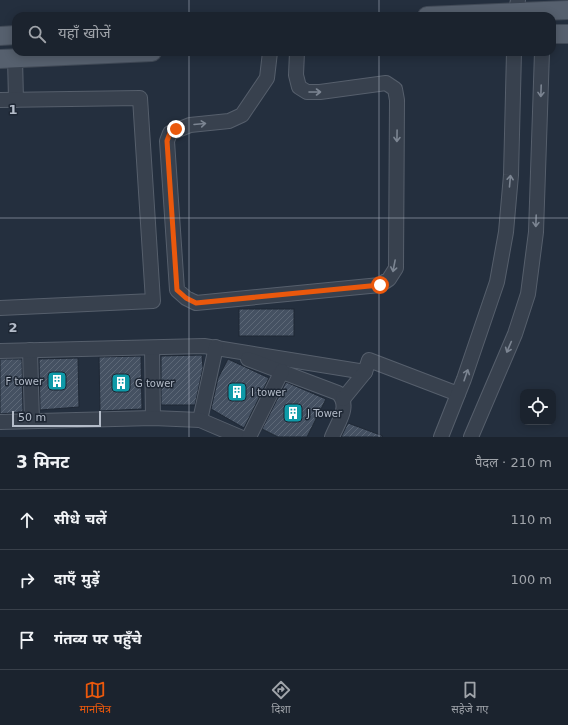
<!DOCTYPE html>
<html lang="hi">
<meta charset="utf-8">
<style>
body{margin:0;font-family:"DejaVu Sans","Noto Sans Devanagari",sans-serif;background:#282f3a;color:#f1f3f6}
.controls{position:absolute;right:12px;bottom:12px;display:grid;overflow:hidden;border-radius:8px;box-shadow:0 2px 10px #0003}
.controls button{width:36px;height:36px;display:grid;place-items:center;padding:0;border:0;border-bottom:1px solid #39404a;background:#1b232e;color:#f1f3f6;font:20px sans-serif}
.scale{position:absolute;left:12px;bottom:10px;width:89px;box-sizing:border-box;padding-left:4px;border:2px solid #b4bcc9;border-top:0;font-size:11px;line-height:14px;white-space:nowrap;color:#b4bcc9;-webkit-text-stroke:3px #1d2633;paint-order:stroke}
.stop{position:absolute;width:12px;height:12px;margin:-9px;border:3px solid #ea580c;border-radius:50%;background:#fff}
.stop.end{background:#ea580c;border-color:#fff;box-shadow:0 1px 4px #0008}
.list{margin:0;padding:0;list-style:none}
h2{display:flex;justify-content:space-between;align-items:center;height:52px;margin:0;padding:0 16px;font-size:17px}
h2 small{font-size:13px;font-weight:400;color:#a0a4aa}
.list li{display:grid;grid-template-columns:26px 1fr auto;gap:12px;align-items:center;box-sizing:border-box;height:60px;padding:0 16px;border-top:1px solid #39404a}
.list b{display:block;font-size:15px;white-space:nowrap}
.list em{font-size:13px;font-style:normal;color:#a0a4aa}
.icon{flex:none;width:22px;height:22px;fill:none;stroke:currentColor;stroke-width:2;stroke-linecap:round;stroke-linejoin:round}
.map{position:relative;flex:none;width:568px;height:437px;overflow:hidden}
.search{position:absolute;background:#1b232e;box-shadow:0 2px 10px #0003;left:12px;right:12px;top:12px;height:44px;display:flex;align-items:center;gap:10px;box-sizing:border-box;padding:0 14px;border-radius:12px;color:#a0a4aa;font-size:15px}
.sheet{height:232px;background:#1b232e}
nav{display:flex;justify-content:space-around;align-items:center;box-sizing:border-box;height:56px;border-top:1px solid #39404a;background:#1b232e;font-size:11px;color:#a0a4aa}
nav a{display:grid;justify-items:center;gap:2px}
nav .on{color:#ea580c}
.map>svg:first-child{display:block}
</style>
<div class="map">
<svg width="568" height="437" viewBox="0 0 568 437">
<defs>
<pattern id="building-hatch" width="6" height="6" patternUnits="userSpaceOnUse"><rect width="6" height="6" fill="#455162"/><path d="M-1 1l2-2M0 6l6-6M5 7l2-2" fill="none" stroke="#5d6877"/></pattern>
</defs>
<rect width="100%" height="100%" fill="#242f3e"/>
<g fill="url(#building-hatch)" stroke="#1f2835">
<rect x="239" y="309" width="55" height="27"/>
<path d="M202,355L203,368L195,405H161V356Z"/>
<path d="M141,356L142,409L100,411L99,357Z"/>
<path d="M78,358L79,407L40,410L39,359Z"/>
<path d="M0,359H22L23,412L0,414Z"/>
<path d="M228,359L269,378L244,428L211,409L218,378Z"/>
<path d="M286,382L326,399L307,437H278L262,429Z"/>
<path d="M348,423L383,436L382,437H341Z"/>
</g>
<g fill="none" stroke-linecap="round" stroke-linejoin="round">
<defs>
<g id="minor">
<path d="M515,16L518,0"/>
<path d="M270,52L267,78L242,115L229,121L190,125L170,133L167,141L177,290L186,298L196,303L380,285L389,279L396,268L397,100L395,89L386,83L320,92H307L299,87L296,75L297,52"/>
<path d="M15,58L16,100"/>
<path d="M0,100L140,98L153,301L0,308"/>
<path d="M152,348L153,418"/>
<path d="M30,350L32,421"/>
<path d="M0,351L204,346L365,372"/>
<path d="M248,359L338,393C351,406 338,422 332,437"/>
<path d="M343,399L365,372L369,360L458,394"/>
<path d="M200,420L216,347"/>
<path d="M0,422L153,418L200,420L240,437"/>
<path d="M249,437L282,371"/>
<path d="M441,437L464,379L497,282L506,232L511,175L514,52"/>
<path d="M471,437L515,334L528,294L536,232L542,52"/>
</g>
<g id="major">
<path d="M427,16L568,10"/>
<path d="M552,34H568"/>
<path d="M0,36L16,35"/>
<path d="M0,59L152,52"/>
</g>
</defs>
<use href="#minor" stroke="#565f6c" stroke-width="16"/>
<use href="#major" stroke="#414a57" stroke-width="20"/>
<use href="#minor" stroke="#38414e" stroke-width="14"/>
<use href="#major" stroke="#56606e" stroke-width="18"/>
</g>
<defs><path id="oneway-shaft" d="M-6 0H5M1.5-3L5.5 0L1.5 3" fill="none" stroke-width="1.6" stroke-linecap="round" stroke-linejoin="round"/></defs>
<g stroke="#7c8592">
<use href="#oneway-shaft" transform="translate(541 91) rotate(92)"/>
<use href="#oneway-shaft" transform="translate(315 92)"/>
<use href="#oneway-shaft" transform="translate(200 124) rotate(-5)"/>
<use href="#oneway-shaft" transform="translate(397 136) rotate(91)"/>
<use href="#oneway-shaft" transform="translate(510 181) rotate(-85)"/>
<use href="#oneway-shaft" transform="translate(536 221) rotate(92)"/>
<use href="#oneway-shaft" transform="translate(394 266) rotate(101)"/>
<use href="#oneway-shaft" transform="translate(509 347) rotate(113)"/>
<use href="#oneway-shaft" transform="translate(466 375) rotate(-71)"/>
</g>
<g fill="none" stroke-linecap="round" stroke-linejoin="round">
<path stroke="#ea580c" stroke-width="5" d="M176,129L170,133L167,141L177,290L186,298L196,303L380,285"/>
</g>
<path fill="none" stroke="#b4bcc9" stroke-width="1" stroke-opacity="0.55" d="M189,0V16M379,0V16M189,52V437M379,52V437M0,218H568"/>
<defs>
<symbol id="building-square" viewBox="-11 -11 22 22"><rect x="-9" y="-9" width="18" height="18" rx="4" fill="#0f9aa8" stroke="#1d2633"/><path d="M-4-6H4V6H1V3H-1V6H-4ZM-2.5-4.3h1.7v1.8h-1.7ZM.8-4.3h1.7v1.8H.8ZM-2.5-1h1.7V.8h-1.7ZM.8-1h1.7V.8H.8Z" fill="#fff"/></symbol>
</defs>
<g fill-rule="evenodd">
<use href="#building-square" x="46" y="370" width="22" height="22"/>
<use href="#building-square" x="110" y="372" width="22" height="22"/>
<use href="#building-square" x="226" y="381" width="22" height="22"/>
<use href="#building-square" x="282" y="402" width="22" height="22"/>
</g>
<g text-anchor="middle" stroke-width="3" stroke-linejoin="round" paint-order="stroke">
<g font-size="10" fill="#b4bcc9" stroke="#1d2633" text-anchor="start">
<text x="43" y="385" text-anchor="end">F tower</text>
<text x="135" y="387">G tower</text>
<text x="251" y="396">I tower</text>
<text x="307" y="417">J Tower</text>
</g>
</g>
<g font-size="13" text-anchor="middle" font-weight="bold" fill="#b4bcc9" stroke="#1d2633" stroke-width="3" stroke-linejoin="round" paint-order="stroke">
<text x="13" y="114">1</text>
<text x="13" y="332">2</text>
</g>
</svg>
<div class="controls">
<button><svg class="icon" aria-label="locate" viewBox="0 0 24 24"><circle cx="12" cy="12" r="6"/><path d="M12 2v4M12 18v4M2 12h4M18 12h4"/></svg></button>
</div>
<div class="scale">50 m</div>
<div class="stop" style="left:380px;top:285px"></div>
<div class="stop end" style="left:176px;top:129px"></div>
<div class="search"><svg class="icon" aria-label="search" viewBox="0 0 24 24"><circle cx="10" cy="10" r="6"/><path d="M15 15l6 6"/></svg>यहाँ खोजें</div>
</div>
<section class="sheet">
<h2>3 मिनट<small>पैदल · 210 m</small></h2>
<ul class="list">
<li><svg class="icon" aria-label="ahead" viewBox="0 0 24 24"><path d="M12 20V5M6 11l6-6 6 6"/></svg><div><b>सीधे चलें</b></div><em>110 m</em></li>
<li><svg class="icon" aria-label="right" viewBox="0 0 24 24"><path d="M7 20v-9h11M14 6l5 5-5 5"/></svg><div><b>दाएँ मुड़ें</b></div><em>100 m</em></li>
<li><svg class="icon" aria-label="arrive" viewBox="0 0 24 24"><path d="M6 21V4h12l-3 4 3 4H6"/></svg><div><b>गंतव्य पर पहुँचे</b></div></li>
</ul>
</section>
<nav>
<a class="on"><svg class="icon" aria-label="map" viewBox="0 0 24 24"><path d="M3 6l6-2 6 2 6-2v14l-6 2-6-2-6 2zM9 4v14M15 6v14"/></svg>मानचित्र</a>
<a><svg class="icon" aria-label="directions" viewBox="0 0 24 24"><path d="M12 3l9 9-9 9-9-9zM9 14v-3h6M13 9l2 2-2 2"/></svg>दिशा</a>
<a><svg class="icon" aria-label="saved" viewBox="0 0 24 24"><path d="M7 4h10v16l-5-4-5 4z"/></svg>सहेजे गए</a>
</nav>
